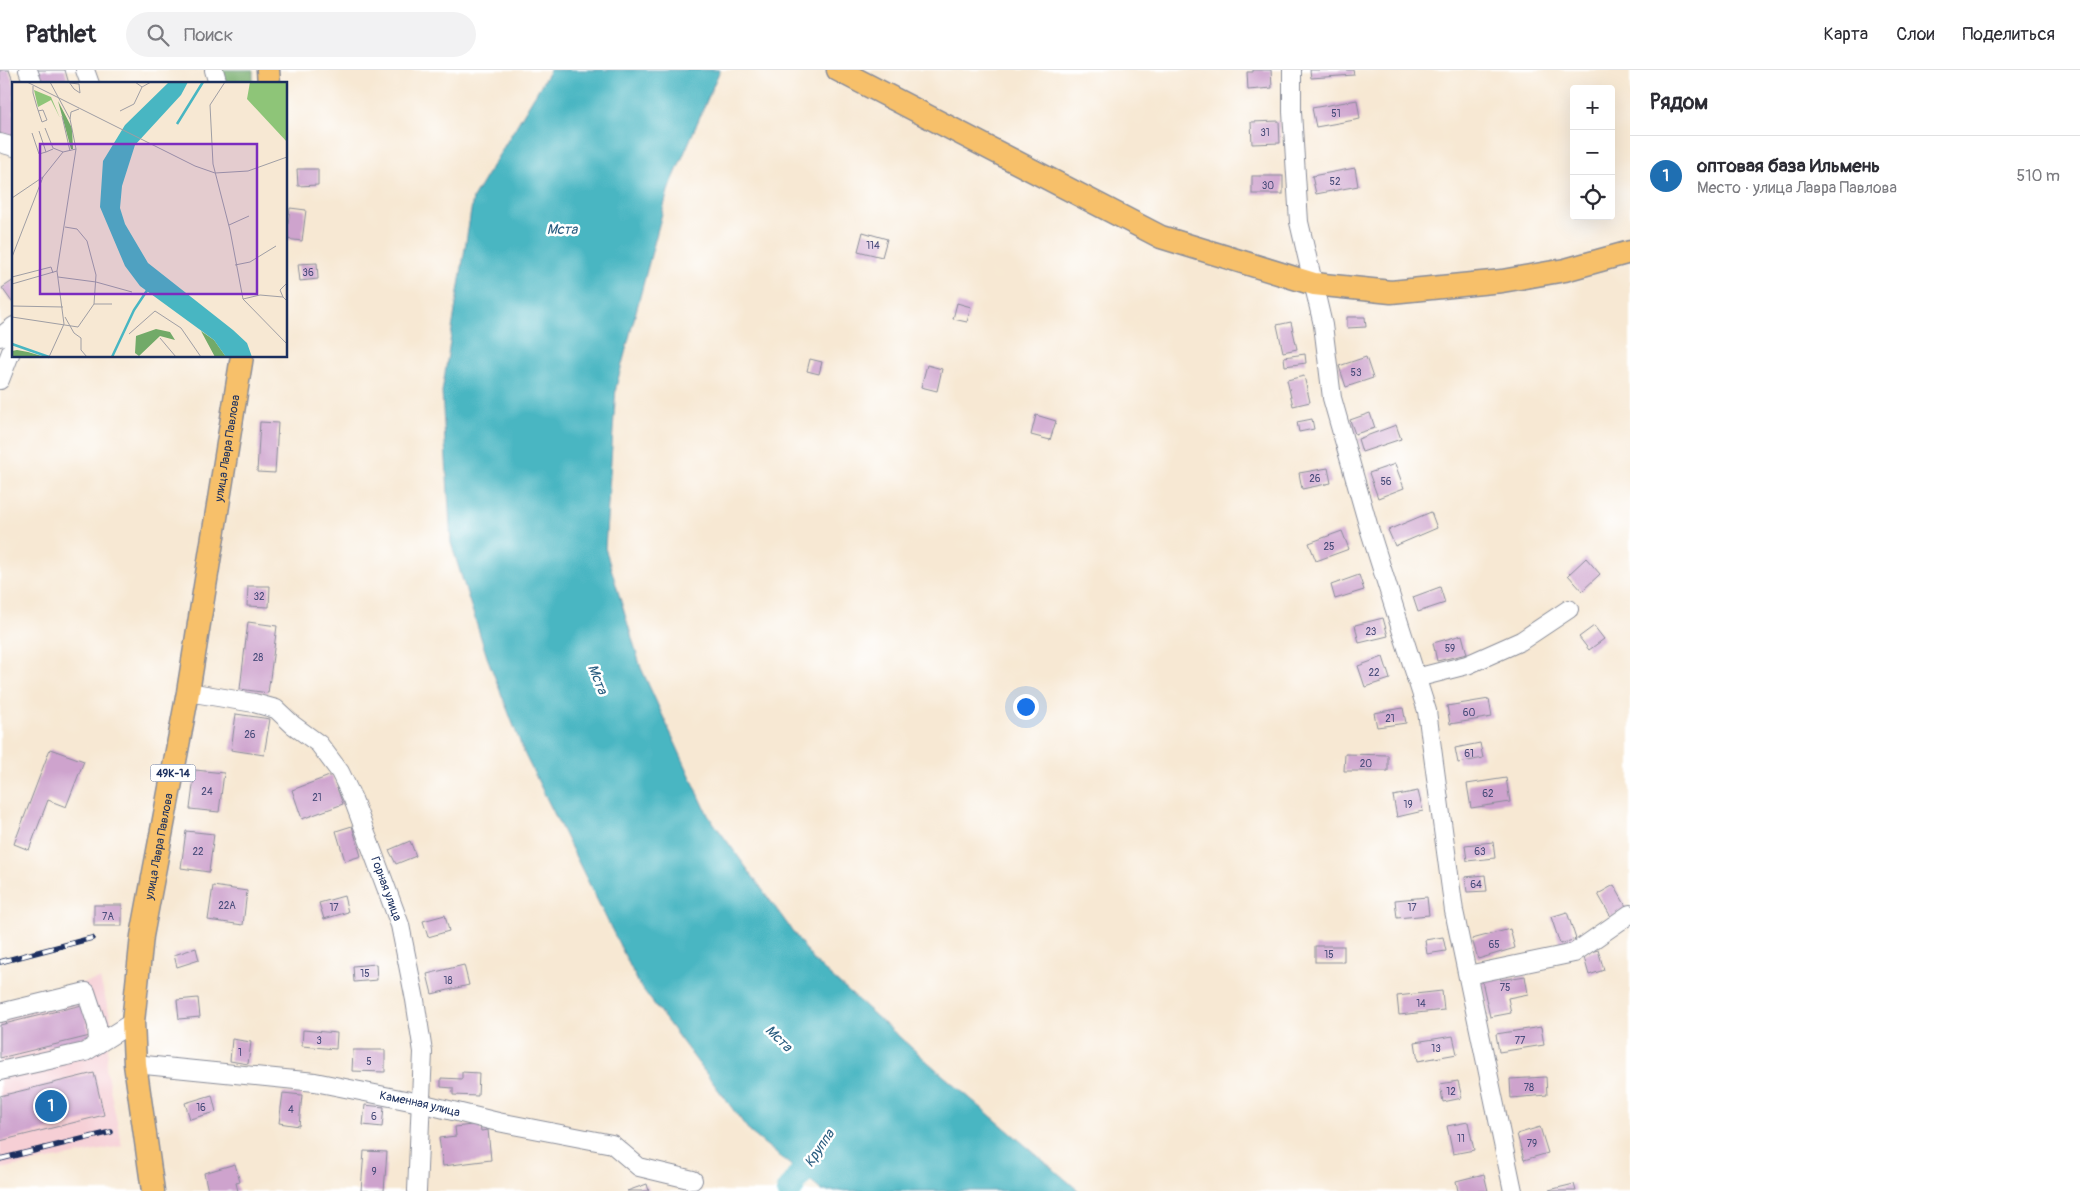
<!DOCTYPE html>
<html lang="ru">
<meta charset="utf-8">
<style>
body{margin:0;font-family:Pangolin,sans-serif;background:#f2f2f3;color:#2b2b33}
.controls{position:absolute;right:15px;top:15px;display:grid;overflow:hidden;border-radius:5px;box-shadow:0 5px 20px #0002}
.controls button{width:45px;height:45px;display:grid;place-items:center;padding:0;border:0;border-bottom:1px solid #e1e1e2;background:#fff;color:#2b2b33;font:25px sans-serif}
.you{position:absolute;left:1025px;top:636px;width:18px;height:18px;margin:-12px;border:4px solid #fff;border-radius:50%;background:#1a73e8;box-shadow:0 0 0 8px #1a73e833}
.badge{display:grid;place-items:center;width:32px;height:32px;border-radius:50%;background:#1f6fb2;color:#fff;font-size:16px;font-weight:700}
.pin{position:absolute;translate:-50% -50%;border:2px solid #fff;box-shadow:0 1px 5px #0006}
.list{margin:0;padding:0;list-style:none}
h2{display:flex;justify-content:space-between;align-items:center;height:65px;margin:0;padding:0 20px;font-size:21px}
h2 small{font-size:16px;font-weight:400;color:#7c7c81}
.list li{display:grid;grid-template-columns:32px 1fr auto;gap:15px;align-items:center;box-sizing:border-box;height:80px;padding:0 20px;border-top:1px solid #e1e1e2}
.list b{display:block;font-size:19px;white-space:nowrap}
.list p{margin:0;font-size:16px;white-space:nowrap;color:#7c7c81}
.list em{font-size:16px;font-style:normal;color:#7c7c81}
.icon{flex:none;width:28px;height:28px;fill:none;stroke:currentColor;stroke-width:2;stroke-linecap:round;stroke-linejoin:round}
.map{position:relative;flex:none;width:1630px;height:1121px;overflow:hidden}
header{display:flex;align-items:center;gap:30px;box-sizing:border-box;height:70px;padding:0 25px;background:#fff;border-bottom:1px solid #e1e1e2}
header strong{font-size:24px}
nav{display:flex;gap:28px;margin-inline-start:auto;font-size:18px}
.search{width:350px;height:45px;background:#f2f2f3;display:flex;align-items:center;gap:12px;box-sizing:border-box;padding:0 18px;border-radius:28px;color:#7c7c81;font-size:19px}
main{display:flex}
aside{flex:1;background:#fff}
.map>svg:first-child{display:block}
</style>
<header>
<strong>Pathlet</strong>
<div class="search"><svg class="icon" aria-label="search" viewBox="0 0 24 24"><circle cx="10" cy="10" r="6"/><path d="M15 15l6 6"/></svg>Поиск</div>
<nav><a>Карта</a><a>Слои</a><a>Поделиться</a></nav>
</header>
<main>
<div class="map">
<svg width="1630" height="1121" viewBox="0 0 1630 1121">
<rect width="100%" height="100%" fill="#fff"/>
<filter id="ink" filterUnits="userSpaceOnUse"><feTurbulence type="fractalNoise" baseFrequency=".02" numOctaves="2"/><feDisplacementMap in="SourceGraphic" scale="10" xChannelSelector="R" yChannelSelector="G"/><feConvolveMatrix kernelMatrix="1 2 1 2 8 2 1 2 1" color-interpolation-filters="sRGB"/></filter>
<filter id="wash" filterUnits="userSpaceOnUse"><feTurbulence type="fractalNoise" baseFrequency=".0096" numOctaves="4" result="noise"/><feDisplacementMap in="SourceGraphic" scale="20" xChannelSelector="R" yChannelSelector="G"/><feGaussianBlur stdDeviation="1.12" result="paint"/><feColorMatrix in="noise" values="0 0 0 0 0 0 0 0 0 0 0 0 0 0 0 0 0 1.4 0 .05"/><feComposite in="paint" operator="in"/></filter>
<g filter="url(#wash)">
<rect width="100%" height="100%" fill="#f7e8d3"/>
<path fill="#f6cfd5" d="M100,909L111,949L106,1000L122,1076L0,1099V933Z"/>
<path fill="#72aa68" stroke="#466c63" d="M220,0H253V14H224Z"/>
<path fill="#48b6c2" stroke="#327290" d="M550,0H720L668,121L616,317L605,478L641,598L708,745L815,892L938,1001L1079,1121H822L750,1062L639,914L525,685L487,587L451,473L442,322L473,128Z"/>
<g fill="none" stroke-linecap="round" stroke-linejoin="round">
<path stroke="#48b6c2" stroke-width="25" d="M789,1121L820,1076"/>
</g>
<g id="blocks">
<g fill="#cea3cd">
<path d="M0,0H9L14,14V65L2,69L0,62Z"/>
<path d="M33,0H65L69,14H38Z"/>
<path d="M1253,0H1271L1272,18L1248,20L1247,2H1253Z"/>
<path d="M1310,0H1353L1354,5L1311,8Z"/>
<path d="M1357,30L1360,49L1316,57L1312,38Z"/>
<path d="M1279,51L1280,73L1252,74L1251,52Z"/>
<path d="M1355,98L1358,116L1316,124L1312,106Z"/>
<path d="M297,99H318V115L298,116Z"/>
<rect x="1252" y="106" width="31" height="18"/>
<path d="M290,138L306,140L302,171L286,169Z"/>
<path d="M863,162L887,169L882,187L858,181Z"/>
<path d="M317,193L318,209L300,211L298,194Z"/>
<path d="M14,210V230L12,232L2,218Z"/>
<path d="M957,233L971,237L967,252L953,249Z"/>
<path d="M1347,247H1365L1366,257L1347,258Z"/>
<path d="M1291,252L1297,279L1283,282L1277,255Z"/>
<path d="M1305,284L1306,293L1285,296L1284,287Z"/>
<path d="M1366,287L1373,308L1346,317L1339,296Z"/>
<path d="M810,289L822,292L819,304L807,301Z"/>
<path d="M927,295L942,299L937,321L921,317Z"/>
<path d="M1304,306L1310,332L1293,336L1287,310Z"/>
<path d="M1370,343L1375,358L1355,364L1350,350Z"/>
<path d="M1036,345L1056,351L1050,370L1031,365Z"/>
<path d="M1312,349L1314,359L1299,362L1297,352Z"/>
<path d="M260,352L278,353L275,403L257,402Z"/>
<path d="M1396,355L1401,369L1362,382L1358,369Z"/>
<path d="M1395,394L1404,418L1378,428L1369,403Z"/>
<path d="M1328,398L1331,413L1302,419L1299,403Z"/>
<path d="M1431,442L1437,458L1395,476L1388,460Z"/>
<path d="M1342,461L1349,479L1316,491L1309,473Z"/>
<path d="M1586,488L1600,504L1582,521L1568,505Z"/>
<path d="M1359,505L1364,520L1335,529L1331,515Z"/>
<path d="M248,516H270L269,537L247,536Z"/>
<path d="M1440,517L1445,533L1418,542L1413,527Z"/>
<path d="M1383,548L1388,566L1359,573L1355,555Z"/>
<path d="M248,552L277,556L268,623L240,619Z"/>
<path d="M1594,556L1604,569L1589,580L1579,567Z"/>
<path d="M1462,565L1467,584L1437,591L1433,573Z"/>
<path d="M1383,587L1390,609L1365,617L1358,596Z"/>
<path d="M1489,629L1492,647L1450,654L1447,636Z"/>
<path d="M1403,638L1406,653L1377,657L1374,643Z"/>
<path d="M236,644L270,649L264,685L231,680Z"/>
<path d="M1480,673L1483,688L1458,693L1455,678Z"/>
<path d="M50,679L84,691L66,737L48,730L29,780L14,774Z"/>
<path d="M1345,684L1388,685V701H1344Z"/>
<path d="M195,700L224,703L219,742L190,739Z"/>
<path d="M332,705L343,734L302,749L292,720Z"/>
<path d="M1506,708L1510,732L1471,738L1467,714Z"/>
<path d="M1418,721L1423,741L1397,747L1393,726Z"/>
<path d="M352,756L361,786L345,791L336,761Z"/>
<path d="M186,761L214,764L209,802L181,798Z"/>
<path d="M410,771L416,786L396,794L389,780Z"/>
<path d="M1493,772L1495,788L1467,791L1465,775Z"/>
<path d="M1485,805L1487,821L1467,822L1465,807Z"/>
<path d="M1614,815L1627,838L1611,847L1598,824Z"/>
<path d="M213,816L247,821L243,855L208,850Z"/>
<path d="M344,826L348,842L324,849L319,833Z"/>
<path d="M1427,827L1429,845L1397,848L1395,830Z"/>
<rect x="94" y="835" width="28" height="21"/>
<path d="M1567,842L1576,869L1560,874L1551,847Z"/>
<path d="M445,845L449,861L428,867L423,851Z"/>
<path d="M1510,859L1515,878L1478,889L1472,869Z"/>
<path d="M1443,867L1446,881L1427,884L1425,870Z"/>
<rect x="1315" y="876" width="29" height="16"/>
<path d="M196,878L199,890L177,897L174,885Z"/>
<path d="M1598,880L1604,900L1589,905L1583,884Z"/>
<path d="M376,894L377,910L354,912L353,896Z"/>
<path d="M464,895L469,915L432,924L427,904Z"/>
<path d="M1525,906L1528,924L1508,928L1511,943L1490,947L1482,911L1500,907L1501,910Z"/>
<path d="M1442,921L1444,940L1399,945L1397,926Z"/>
<path d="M198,928L200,947L179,949L177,930Z"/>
<path d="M82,935L90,966L0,988V955Z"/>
<path d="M1541,957L1544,975L1499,982L1496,964Z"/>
<path d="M303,960L337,963L336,979L302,976Z"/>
<path d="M1453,966L1457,984L1418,991L1415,972Z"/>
<path d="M232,969L251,972L248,994L230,991Z"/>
<path d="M353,980H385V1002L352,1001Z"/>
<path d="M462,1002L479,1003L478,1026L453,1025V1018L441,1017V1008L462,1009Z"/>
<path d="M94,1003L104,1045L0,1071V1026Z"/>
<path d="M1546,1007L1547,1025L1511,1028L1510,1009Z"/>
<path d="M1458,1011L1462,1028L1443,1032L1440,1014Z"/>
<path d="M283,1023L302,1025L299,1056L279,1053Z"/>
<path d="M212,1025L216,1042L190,1049L185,1033Z"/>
<path d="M365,1035L384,1037L382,1057L363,1055Z"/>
<path d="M1468,1052L1474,1080L1453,1084L1447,1056Z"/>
<path d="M480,1054L481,1061L488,1060L491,1090L443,1096L439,1068L456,1066L455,1057Z"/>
<path d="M1540,1057L1548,1083L1524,1090L1517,1064Z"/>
<path d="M364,1081L387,1082L384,1121H361Z"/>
<path d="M235,1094L240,1112L236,1113L238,1121H208L204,1103Z"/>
<path d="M1484,1104L1488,1121H1458L1456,1111Z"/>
<path d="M647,1114L649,1121H627Z"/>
<path d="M1574,1114L1576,1121H1550L1549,1120Z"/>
</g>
</g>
</g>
<g filter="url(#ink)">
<use href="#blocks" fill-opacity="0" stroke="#898c98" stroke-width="1"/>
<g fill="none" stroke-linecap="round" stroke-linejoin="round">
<defs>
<g id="minor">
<path d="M28,0L33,14"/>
<path d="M85,0L90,14"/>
<path d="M214,0L218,14"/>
<path d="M1292,0V42L1299,152L1323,255L1332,328L1369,458L1427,641L1454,841L1513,1121"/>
<path d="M0,73L14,77"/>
<path d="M0,267L14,256"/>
<path d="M0,310L14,274"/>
<path d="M1416,608L1467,595L1521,571L1569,539"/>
<path id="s1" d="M188,622L254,633L276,639L293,655L319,674L340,702L353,729L400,855L415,930L423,982L417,1121"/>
<path d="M1468,905L1574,883L1630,844"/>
<path d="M0,943L86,922L97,955L98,974"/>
<path id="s2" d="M135,994L315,1012L420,1033L498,1052L612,1074L639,1097L693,1110"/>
<path d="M0,1001L85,982L133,952"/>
</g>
<g id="major">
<path d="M268,0L269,14"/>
<path d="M838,0L1161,167L1314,214L1391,222L1502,211L1565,200L1630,182"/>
<path id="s3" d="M153,1121L135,994L133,952L142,866L188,622L242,286"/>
</g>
</defs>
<use href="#minor" stroke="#898c98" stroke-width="20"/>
<use href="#major" stroke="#898c98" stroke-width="25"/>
<use href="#minor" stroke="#fff" stroke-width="18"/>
<use href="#major" stroke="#f7c06b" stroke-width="22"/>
<defs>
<g id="rail">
<path d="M0,892L92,868"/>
<path d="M0,1089L111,1062"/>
</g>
</defs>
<use href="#rail" stroke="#1b2f5e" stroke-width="5.5"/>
<use href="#rail" stroke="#fff" stroke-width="4" stroke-dasharray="11" stroke-linecap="butt"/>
</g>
</g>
<g text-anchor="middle" stroke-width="5" stroke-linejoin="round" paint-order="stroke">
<g font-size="10" fill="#484c7a">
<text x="1336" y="47">51</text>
<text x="1265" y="66">31</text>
<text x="1335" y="115">52</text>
<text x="1268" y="119">30</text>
<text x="873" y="179">114</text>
<text x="308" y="206">36</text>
<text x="1356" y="306">53</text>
<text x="1315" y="412">26</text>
<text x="1386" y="415">56</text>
<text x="1329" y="480">25</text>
<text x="259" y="530">32</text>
<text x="1371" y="565">23</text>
<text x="1450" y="582">59</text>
<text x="258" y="591">28</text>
<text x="1374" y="606">22</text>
<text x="1469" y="646">60</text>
<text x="1390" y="652">21</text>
<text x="250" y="668">26</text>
<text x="1469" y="687">61</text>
<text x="1366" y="697">20</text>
<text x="207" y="725">24</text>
<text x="1488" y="727">62</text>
<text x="317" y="731">21</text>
<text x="1408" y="738">19</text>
<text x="198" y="785">22</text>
<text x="1480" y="785">63</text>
<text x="1476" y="818">64</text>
<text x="227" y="839">22А</text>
<text x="334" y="841">17</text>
<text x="1412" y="841">17</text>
<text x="108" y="850">7А</text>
<text x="1494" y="878">65</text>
<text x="1329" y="888">15</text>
<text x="365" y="907">15</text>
<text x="448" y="914">18</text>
<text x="1505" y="921">75</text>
<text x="1421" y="937">14</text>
<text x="319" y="974">3</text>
<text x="1520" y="974">77</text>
<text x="1436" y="982">13</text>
<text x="240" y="986">1</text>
<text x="369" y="995">5</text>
<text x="1529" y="1021">78</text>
<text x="1451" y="1025">12</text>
<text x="201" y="1041">16</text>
<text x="291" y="1043">4</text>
<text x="374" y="1050">6</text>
<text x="1461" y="1072">11</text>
<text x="1532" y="1077">79</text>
<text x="374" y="1105">9</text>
</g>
<rect fill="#fff" stroke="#5f6d8e" stroke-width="1" x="150.5" y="694.5" width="45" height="17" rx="4"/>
<g font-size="11" font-weight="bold" fill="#1b2f5e">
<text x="173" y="707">49К-14</text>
</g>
<g font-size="12" fill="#1b2f5e" stroke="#fff">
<text dy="4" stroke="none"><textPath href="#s3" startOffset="752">улица Лавра Павлова</textPath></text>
<text dy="4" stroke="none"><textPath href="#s3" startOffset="348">улица Лавра Павлова</textPath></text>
<text dy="4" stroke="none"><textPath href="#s1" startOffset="306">Горная улица</textPath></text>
<text dy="4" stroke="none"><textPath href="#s2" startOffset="288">Каменная улица</textPath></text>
</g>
<g font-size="14" font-style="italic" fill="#2b5e81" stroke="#fff">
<text x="562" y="164">Мста</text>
<text transform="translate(598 609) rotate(68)" y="5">Мста</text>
<text transform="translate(779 968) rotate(44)" y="5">Мста</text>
<text transform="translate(819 1078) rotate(-56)" y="5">Круппа</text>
</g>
</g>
<g transform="translate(12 12)">
<rect width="275" height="275" fill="#f7e8d3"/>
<path d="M238,0H275V60L235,17ZM22,8L39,15L48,36L39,18L26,25Z" fill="#8ec578"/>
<path d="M46,19L60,46L61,67H59ZM144,247L158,250L163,258L148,254L127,274L123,271L124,254ZM189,249L202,258L214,275H203ZM5,268L16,270L33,275H0V269Z" fill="#72aa68"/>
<path d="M157,0H176L169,13L123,63L110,104L108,126L113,142L136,181L221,248L235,261L240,275H214L202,258L128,204L113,184L88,125L91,79L113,43Z" fill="#48b6c2"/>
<path fill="none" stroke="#48b6c2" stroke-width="2.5" d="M165,42L191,0M0,262L37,275M100,275L122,228L136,207"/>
<path fill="none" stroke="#9f9ea4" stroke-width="1" d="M15,0L183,84L203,91L236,89L275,75M57,0L62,7L68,11L67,2L58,1M123,0L130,5L139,0M213,0L198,23L201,82L218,148L231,217L275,262M21,4V11L25,25L30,40L35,38L31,28L26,29M108,29L122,22L130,5M50,34L58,69M58,37L59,30L67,27M33,46L41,66L51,70M27,49L34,70L41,67M20,51L27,72L34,70M0,116L31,95L51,70L64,67M217,143L237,134M0,175L31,95M223,183L238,180L264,164M0,195L39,185L41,191M46,195L84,200L120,210M0,202L45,189M271,215L268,208L275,201M231,217L248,213L271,215L275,219M82,222H100M0,224L51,225M0,235L66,245L82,222L84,193L75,159L65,147L53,145M53,235L62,251L69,256V268L75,275M117,252L143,229L169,246L189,275M148,256L164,275M37,275L52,242L45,189L64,67L58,37L38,0"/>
<path fill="#7b2cbf" fill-opacity="0.15" stroke="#7b2cbf" stroke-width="2.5" d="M28,62H245V212H28Z"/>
<rect width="275" height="275" fill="none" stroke="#1b2f5e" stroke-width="2.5"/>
</g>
</svg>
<div class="controls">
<button>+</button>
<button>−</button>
<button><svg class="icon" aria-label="locate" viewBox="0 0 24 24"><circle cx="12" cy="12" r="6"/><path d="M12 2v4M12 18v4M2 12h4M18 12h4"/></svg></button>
</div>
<div class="you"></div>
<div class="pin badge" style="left:51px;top:1036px">1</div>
</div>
<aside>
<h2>Рядом<small></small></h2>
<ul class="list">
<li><span class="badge">1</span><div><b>оптовая база Ильмень</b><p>Место · улица Лавра Павлова</p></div><em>510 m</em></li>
</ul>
</aside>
</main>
